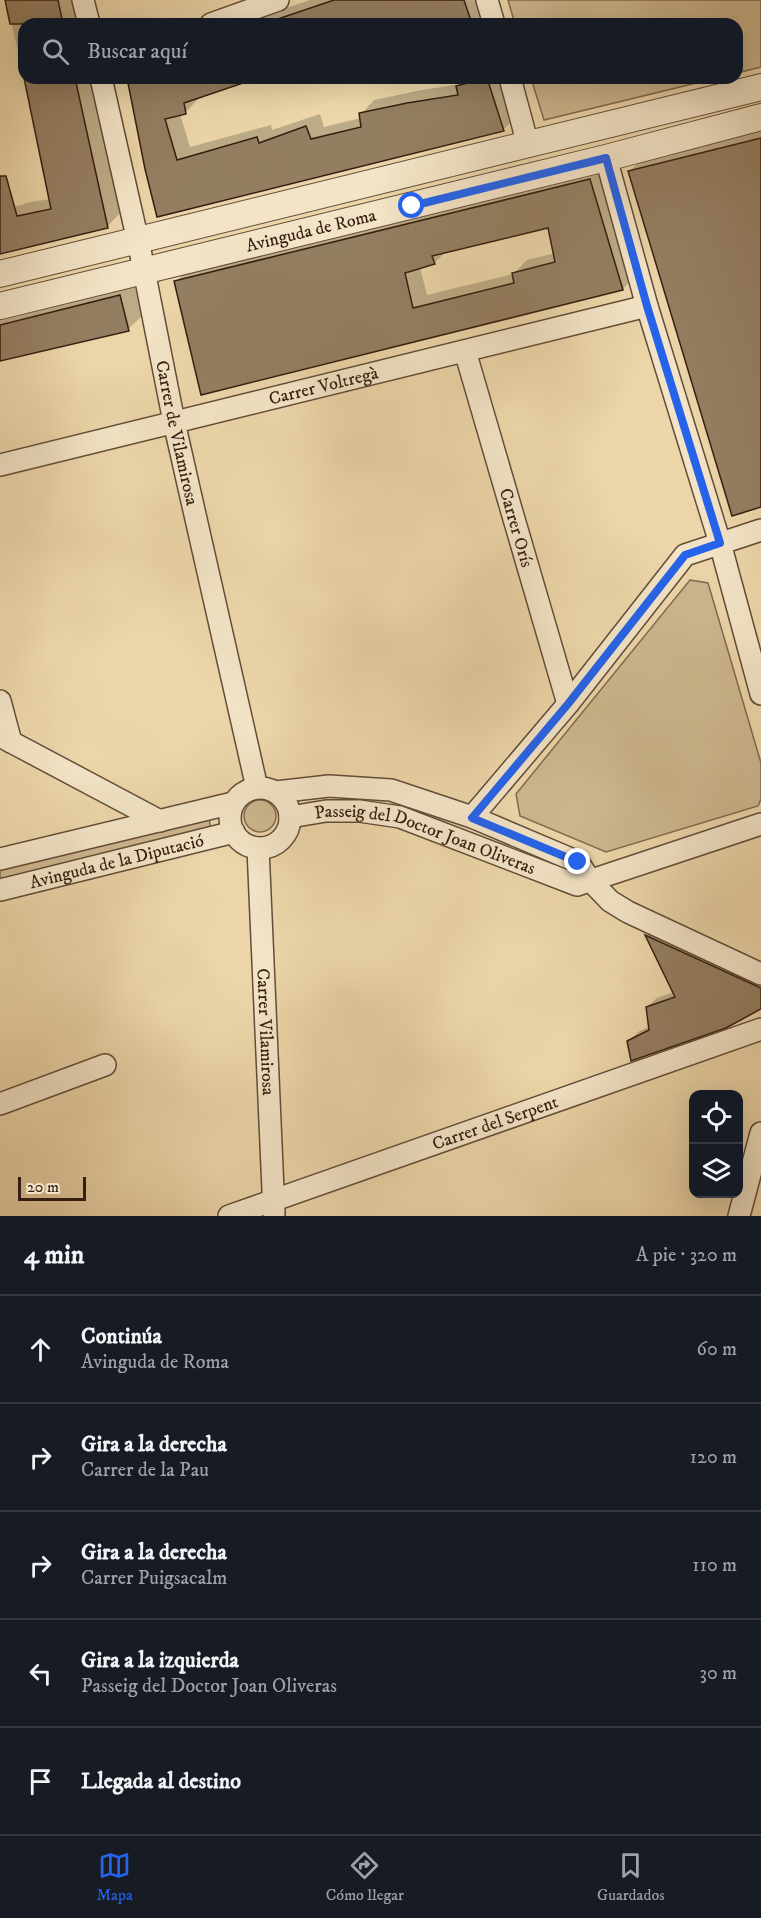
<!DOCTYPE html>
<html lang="es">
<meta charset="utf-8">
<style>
body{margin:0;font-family:"IM FELL DW Pica",serif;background:#20242c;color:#f1f3f6}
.controls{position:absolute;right:18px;bottom:18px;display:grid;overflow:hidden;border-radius:12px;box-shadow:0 6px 24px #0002}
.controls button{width:54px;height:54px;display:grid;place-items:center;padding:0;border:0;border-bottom:2px solid #363941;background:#171b24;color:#f1f3f6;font:30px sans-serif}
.scale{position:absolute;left:18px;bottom:15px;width:68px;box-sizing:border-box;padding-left:6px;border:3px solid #351e12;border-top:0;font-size:16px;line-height:21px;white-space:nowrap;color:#351e12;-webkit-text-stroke:4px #f3e4c7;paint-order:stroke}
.stop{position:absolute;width:18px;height:18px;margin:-14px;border:4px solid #2563eb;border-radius:50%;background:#fff}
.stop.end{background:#2563eb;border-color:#fff;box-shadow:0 2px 6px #0008}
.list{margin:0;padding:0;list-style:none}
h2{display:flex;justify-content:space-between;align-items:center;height:78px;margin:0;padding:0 24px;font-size:26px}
h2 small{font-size:20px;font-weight:400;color:#9ea1a6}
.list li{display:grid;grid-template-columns:39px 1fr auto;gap:18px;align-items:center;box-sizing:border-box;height:108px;padding:0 24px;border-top:2px solid #363941}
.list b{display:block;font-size:22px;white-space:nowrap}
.list p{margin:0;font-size:20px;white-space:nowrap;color:#9ea1a6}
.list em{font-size:20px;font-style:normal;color:#9ea1a6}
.icon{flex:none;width:33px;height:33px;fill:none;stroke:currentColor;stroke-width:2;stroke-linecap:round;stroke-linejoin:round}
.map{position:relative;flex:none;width:761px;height:1216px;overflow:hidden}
.search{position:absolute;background:#171b24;box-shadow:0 6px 24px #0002;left:18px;right:18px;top:18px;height:66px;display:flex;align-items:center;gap:15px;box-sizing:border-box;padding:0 21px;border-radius:18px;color:#9ea1a6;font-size:22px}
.sheet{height:618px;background:#171b24}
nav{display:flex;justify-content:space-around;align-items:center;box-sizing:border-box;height:84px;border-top:2px solid #363941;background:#171b24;font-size:16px;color:#9ea1a6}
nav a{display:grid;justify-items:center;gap:3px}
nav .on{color:#2563eb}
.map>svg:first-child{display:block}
</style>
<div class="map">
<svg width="761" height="1216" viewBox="0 0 761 1216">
<rect width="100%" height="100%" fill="#ecd6a9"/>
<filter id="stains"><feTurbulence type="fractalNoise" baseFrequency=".00333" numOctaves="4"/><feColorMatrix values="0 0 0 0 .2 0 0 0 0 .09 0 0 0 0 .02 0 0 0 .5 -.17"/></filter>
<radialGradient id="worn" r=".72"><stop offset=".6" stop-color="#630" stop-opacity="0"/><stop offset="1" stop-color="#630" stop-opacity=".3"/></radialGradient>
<g fill="#cdb78f" stroke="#816a50" stroke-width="1.5">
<path d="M508,0H761V67L737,73V24H515Z"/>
<path d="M531,78H717L544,120Z"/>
<path d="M690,580L708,583L761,763V799L758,806L606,852L520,816L516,794Z"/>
<circle cx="260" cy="816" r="16"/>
<path d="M209,817L211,832L0,882V867Z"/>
</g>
<g fill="#0003" fill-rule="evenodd">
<path d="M6,0H74L79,24H24V77Z"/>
<path d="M310,0H482L489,24H239Z"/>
<path d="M24,78H91L120,213L107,227L0,253V211L31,202L51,199Z"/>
<path d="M128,78H232L198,97V99L185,113L180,114L190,147L271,125L272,130L320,114L324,127L361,118V114L374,100L422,90L461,84L467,78H505L517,116L503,130L158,215Z"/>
<path d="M761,129V506L630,171L643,158Z"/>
<path d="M603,166L636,275L623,289L202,393L176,282L189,268ZM549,226L555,253L527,260L513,274L427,295L420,267L434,263L446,252Z"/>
<path d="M134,283L142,316L128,329L0,360V316Z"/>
<path d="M655,926L761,975V1007L629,1041L638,1032L650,1026L647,1007L657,998L674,992L647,935Z"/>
</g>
<g fill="#947e61" stroke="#351e12" stroke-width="1.5" fill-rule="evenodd">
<path d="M5,0H58L63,24H10Z"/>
<path d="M334,0H464L472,24H273L272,21Z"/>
<path d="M24,78H75L108,228L0,254V176H6L17,216L51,209Z"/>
<path d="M127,78H249V81L184,103L186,114L165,119L177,160L257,137L259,143L306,126L311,139L361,127L359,113L407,103L458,95L456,86L487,78L504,131L157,217L145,169Z"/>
<path d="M761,138V507L732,516L628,171Z"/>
<path d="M590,179L623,290L201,395L174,281ZM548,228L555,262L512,273L514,283L413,308L405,273L435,264L432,256Z"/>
<path d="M120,295L129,331L0,361V325Z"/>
<path d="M645,935L761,988V1009L726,1028L631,1061L627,1041L649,1030L646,1007L675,997Z"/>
</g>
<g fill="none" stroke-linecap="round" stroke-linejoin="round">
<defs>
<g id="minor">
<path d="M83,0L89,24"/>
<path d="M487,0L494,24"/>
<path d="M211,24L278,0"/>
<path id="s1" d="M101,78L140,250L174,422L257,788"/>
<path d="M510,78L528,145"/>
<path d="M606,158L647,306L720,543L761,694"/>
<path id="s2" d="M465,351L568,704"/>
<path id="s3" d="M0,465L647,306"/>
<path d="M0,701L11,742"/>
<path d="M0,736L160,821"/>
<circle cx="260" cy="818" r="30"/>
<path d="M276,792L329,786L391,790L472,817L578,862L590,880L610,901L628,912L761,974"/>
<path id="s4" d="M290,817L326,811H359L400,817L577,885L761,824"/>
<path d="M472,817L568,704L685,555L761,530"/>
<path id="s5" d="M258,848L274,1213"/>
<path d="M0,859L233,803"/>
<path id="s6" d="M0,890L234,832"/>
<path d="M0,1104L105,1065"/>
<path id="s7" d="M229,1216L761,1029"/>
<path d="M739,1216L761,1133"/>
</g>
<g id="tertiary">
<path d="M0,274L761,87"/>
<path id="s8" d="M0,306L606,158L761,117"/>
</g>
</defs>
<use href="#minor" stroke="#634c38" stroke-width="24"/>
<use href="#tertiary" stroke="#634c38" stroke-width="28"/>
<use href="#minor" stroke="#f3e4c7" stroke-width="21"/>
<use href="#tertiary" stroke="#f3e4c7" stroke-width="26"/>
</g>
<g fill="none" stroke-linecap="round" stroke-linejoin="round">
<path stroke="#2563eb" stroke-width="8" d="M412,206L606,158L647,306L720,543L685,555L568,704L472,818L578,862"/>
</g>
<g text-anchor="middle" stroke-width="4.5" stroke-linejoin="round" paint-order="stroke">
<g font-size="18" fill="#351e12" stroke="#f3e4c7">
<text dy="6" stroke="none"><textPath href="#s8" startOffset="320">Avinguda de Roma</textPath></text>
<text dy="6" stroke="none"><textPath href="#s3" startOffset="333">Carrer Voltregà</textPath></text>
<text dy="6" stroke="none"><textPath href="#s1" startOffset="363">Carrer de Vilamirosa</textPath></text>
<text dy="6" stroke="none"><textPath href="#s2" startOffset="184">Carrer Orís</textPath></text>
<text dy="6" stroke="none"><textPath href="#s4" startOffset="140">Passeig del Doctor Joan Oliveras</textPath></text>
<text dy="6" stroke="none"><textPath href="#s6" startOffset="120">Avinguda de la Diputació</textPath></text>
<text dy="6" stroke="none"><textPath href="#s5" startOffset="184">Carrer Vilamirosa</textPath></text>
<text dy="6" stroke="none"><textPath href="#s7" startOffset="282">Carrer del Serpent</textPath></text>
</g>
</g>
<rect width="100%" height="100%" filter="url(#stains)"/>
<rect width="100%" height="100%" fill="url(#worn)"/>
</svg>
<div class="controls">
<button><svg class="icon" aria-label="locate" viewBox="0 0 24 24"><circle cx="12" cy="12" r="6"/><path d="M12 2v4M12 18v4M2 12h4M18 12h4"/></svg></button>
<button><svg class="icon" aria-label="layers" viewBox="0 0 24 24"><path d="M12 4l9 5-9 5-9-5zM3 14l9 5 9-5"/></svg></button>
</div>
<div class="scale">20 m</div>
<div class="stop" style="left:412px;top:206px"></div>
<div class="stop end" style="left:578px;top:862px"></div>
<div class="search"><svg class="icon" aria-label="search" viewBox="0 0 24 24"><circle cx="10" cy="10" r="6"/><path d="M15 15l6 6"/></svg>Buscar aquí</div>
</div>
<section class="sheet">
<h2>4 min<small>A pie · 320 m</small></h2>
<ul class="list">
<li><svg class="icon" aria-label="ahead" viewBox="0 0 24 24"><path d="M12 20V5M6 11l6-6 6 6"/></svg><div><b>Continúa</b><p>Avinguda de Roma</p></div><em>60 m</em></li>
<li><svg class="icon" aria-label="right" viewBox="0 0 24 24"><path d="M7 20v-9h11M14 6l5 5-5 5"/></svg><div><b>Gira a la derecha</b><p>Carrer de la Pau</p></div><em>120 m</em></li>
<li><svg class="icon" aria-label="right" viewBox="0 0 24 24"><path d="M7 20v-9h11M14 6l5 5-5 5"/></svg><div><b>Gira a la derecha</b><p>Carrer Puigsacalm</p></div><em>110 m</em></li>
<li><svg class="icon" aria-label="left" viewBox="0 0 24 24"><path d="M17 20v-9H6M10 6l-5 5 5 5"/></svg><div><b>Gira a la izquierda</b><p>Passeig del Doctor Joan Oliveras</p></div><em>30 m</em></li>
<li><svg class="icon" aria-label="arrive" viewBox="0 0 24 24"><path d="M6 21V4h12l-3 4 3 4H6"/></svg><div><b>Llegada al destino</b></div></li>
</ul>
</section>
<nav>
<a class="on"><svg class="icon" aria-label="map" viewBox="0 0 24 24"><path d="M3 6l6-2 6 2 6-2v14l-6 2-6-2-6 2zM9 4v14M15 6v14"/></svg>Mapa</a>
<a><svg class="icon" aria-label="directions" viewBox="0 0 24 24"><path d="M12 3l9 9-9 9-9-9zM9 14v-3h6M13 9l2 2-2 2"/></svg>Cómo llegar</a>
<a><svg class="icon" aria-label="saved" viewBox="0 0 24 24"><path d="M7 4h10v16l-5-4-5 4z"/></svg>Guardados</a>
</nav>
